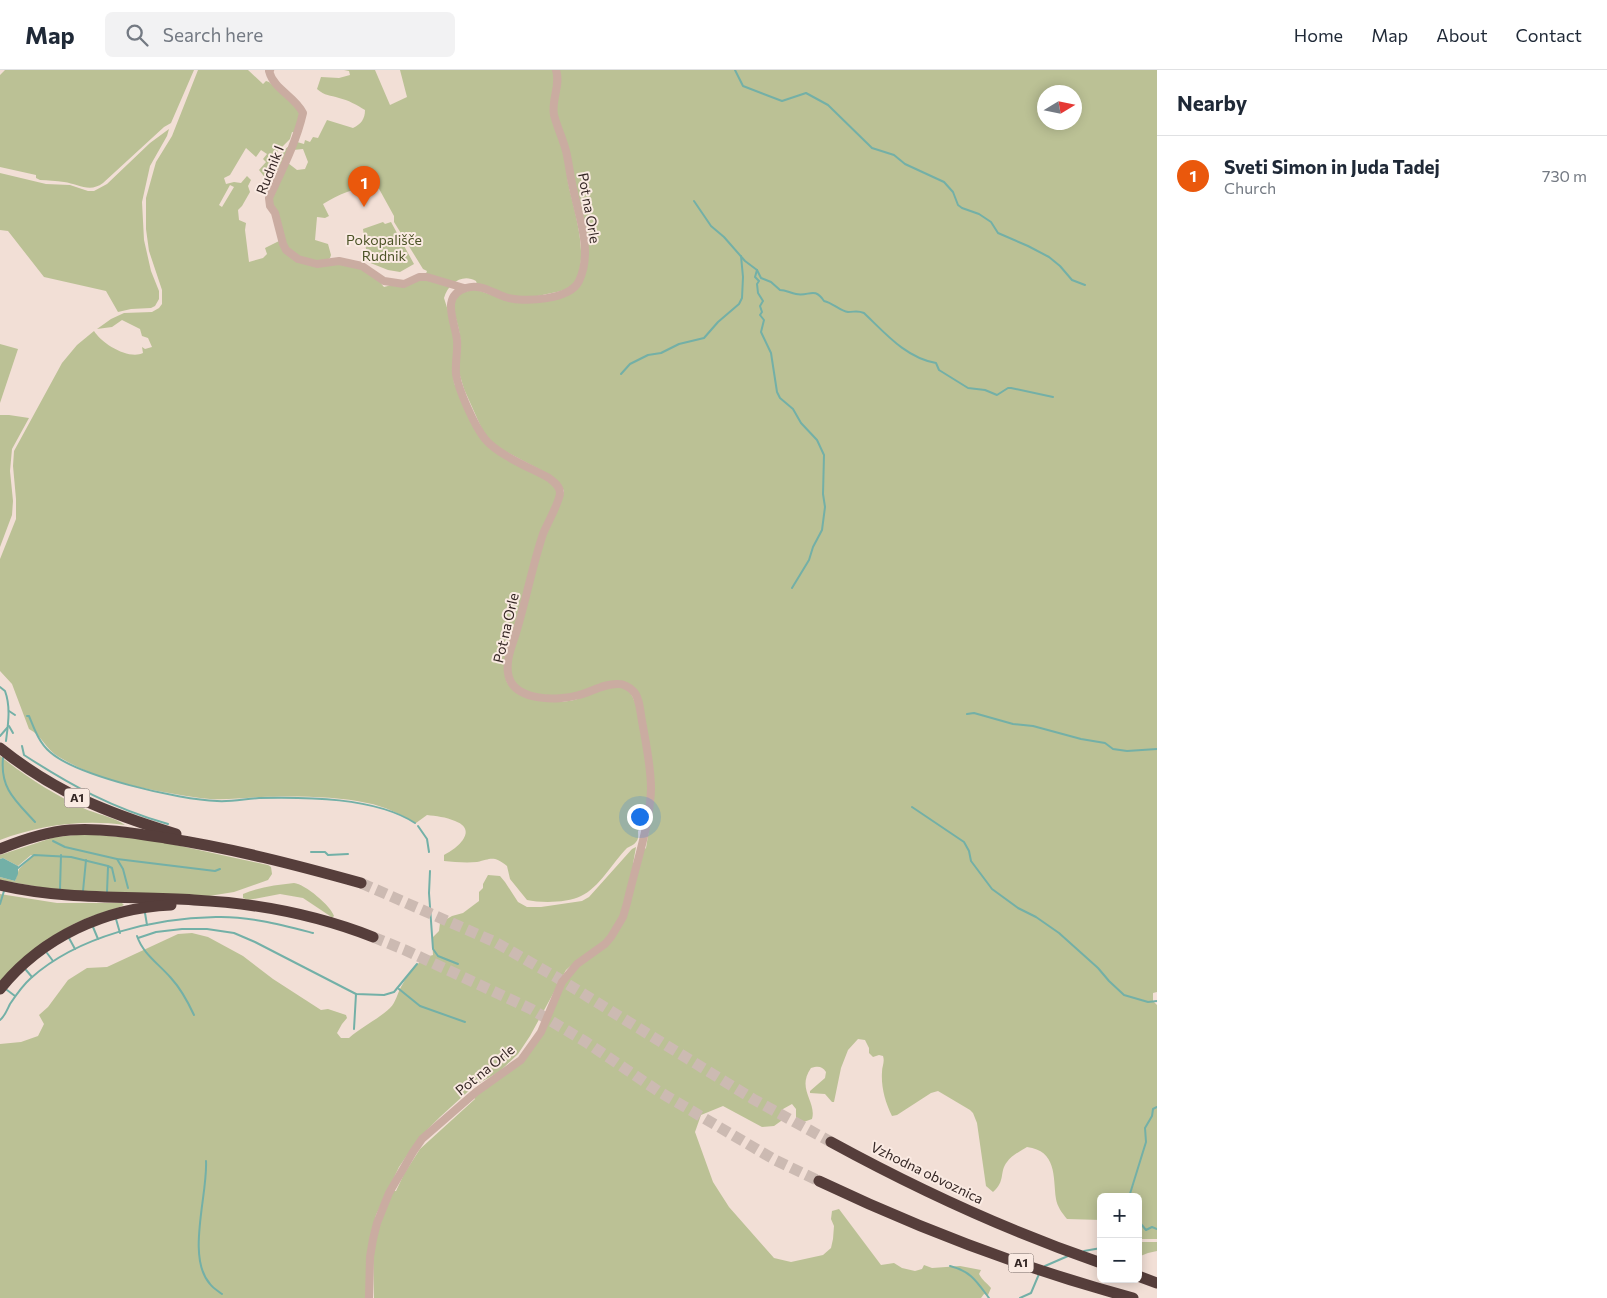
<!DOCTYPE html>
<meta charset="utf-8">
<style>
body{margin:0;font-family:Commissioner,sans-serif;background:#f2f2f3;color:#1f2937}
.controls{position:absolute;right:15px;bottom:15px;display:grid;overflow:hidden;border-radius:8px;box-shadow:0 2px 12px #0003}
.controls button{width:45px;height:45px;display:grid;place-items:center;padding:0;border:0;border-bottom:1px solid #e0e1e3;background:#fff;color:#1f2937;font:25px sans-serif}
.compass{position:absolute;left:1037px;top:15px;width:45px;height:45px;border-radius:50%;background:#fff;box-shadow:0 2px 12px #0003;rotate:80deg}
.you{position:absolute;left:639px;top:746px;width:18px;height:18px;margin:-12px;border:4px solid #fff;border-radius:50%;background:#1a73e8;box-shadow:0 0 0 8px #1a73e833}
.badge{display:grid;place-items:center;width:32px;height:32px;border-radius:50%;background:#ea580c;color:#fff;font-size:16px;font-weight:700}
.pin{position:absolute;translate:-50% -41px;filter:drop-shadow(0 1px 2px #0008)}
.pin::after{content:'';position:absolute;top:26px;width:18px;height:15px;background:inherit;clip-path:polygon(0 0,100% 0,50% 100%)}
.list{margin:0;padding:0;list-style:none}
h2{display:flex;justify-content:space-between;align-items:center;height:65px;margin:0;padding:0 20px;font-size:21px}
h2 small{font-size:16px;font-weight:400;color:#747a83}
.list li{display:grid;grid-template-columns:32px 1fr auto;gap:15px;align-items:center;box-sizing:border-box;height:80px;padding:0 20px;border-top:1px solid #e0e1e3}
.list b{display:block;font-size:19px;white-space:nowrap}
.list p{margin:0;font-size:16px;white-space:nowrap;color:#747a83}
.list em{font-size:16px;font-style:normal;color:#747a83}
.icon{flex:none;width:28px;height:28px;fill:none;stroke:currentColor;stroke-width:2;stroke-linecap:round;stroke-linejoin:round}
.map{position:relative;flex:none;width:1157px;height:1228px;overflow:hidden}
header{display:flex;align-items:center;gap:30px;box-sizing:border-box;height:70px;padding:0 25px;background:#fff;border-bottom:1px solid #e0e1e3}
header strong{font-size:24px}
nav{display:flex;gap:28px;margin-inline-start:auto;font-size:18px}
.search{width:350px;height:45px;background:#f2f2f3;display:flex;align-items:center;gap:12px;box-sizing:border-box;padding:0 18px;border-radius:8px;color:#747a83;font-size:19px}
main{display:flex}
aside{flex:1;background:#fff}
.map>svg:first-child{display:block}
</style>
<header>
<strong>Map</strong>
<div class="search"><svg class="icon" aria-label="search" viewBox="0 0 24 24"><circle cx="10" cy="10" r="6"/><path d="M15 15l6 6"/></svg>Search here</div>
<nav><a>Home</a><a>Map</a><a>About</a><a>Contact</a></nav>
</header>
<main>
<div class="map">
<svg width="1157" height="1228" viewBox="0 0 1157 1228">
<rect width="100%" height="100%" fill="#f2dfd6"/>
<g fill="#bbc195" fill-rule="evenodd">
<path d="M5,0H194L171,53L164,57L103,113C90,123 78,114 64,112C56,111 48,110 40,110L36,108V105L0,97V5Z"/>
<path d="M198,0H248L263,14L266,11L269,12L292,31L300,41L296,63L292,62L290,69L276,83L278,85L289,76V80L278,100L274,99L267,110L259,100L266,92L263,89L267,84L261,80L256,87L246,78L230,105L224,108L226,114L234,112L241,113L247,106L251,110L248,116L250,122L242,136L238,140L239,150L246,153L245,160L249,192L263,188L267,184L265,178L279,171C293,210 333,186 361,198C366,200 374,203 377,208C380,211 381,214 384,217L419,208L423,211L427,201L423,199L394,152V146L378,117C360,115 339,124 323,134L329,146L325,148L317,147L315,170L328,174L331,185L330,188C324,193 318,192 311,191C280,186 286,165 277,142C274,137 271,134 271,128C271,117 282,101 288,93L297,100L305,99L308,92L303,79L293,80L297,72L304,74L305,70L310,72L313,67L318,68L327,50L353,58C361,54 365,49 365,40C357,35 348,30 339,28C330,25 325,26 317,19L321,7L339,8L350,5L349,1L344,0H375L390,35L407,27L400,0H553C559,16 547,32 552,49C555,61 562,73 565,85C567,94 566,103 568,112C573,138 591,188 574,213C568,221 556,222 547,224C537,226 527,229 517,227C503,224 490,218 477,214L476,211C462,203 448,214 444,228L455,263L453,300L454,313L481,369L495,381L550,412L556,419L558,423L539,468L507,585C506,594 503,603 507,612C516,630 556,635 574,630C592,625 607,615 626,618C645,632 654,733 643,754C642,757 639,759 638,761C638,765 639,769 636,772C634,775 630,776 627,778C613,792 599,818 581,826C567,833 541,833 527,830L510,809L507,796C493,785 491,789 477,792C466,793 454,792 444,791V785C457,779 479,760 455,751C446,747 436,746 427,745L416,753C400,744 384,736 367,733C337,726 291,726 261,727C240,728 221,731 200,728C153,721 100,712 59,687C46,680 42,665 29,659L12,614L0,601V489L16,449V429L13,396L14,381L62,293L77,275L94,261C102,274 129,290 143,283L142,277L145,279L152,277L148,268L142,266L140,259L122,250L112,257L97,259L111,249L124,243L152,242L159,238L162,234V220L149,181L146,159V128L156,92L172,66ZM230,115L234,117L222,137L219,135Z"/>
<path d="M559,0H1157V922L1153,923V931L1157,935V1169H1138V1127H1101V1150L1067,1149C1062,1143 1057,1136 1056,1129C1053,1106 1057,1081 1027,1077C1020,1081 1011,1086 1007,1092C999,1102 1006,1111 993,1122L986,1116L977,1053L973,1043L970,1040L938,1021L931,1023L897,1045L892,1046C885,1032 881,1017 882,1002C882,996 885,992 883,986L879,985L873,987L869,983V978L865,970L858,969L848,980L841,998L834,1032H832L825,1024L810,1023V1021L825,1008L826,1002C822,996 818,996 811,998C796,1019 817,1032 812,1049L798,1054L796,1053V1039L792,1034L783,1039L781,1051L774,1056L762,1057L723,1036L701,1045L695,1062L713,1112L729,1137L774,1188L791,1192L823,1185L831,1178L833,1169L834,1156L831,1149L832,1141L839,1139L881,1195L894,1193L902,1198L915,1201L922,1199L924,1195L932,1198L960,1196L981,1200L979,1204C982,1210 987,1213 991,1218L988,1225L984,1224L981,1228H374L373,1187L378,1159L393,1121H396L404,1104L420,1079L475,1029L474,1027L498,1010L535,969L559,923L582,886L566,900L530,966L518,984L499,1002L474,1016L440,1047L419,1068L399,1097L376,1145L372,1161L366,1228H0V974L21,972L38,966L44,954L39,945L48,937L68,910L87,898L107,897L178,864L192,863L208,867L243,886L273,909L321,940L328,939L346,945L347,948L342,954L337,963L341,968H349C361,957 380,948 390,938C396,932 397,924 401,917C408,905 419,888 433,885L432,868L439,861L440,853L452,846L463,843L479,831V822L483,818V814L488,805L500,806L505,812L518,832L527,837H541L582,831L589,827L632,779L636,777L633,794L637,796L641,782L646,778L651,747L642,638L628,613C605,618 533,637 517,616C509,607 511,596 511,586L544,470L562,429L564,421L561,415L552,406L497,377L485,366L464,319L458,299L461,274L459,260L452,233L456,225L474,219L510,231L567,226L578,217L587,192L556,43ZM1044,22H1074V52H1044Z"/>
<path d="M169,59L167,66L150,96L142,132L144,170L151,201L159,221V229L155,236L151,238L131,239L118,242L106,221L44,207L8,161L0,160V103L46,114L70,115L88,121H94L107,114L150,73Z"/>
<path d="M383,152L385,154L391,152L414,194L400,202L388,200L368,192L363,159Z"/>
<path d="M0,274L18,279L0,333Z"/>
<path d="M0,345H9L29,348L12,379L10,401L13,431L12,445L0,477Z"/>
<path d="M0,686C25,706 53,724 83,738C96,744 114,747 125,755C83,749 39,755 0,770Z"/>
<path d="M87,764L153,770L268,795L271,797L272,804L268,810L234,822L209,826L80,821L45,818L0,810V807L15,811L19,799L33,786L31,785L18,796L3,788L0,789V785L55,767Z"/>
<path d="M294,813C305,814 331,836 334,846L332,848L330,846L303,828L280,824L248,830L243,828V824C259,817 277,815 294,813Z"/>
<path d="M0,824L57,833H122L124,835C112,841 99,843 87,848C54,862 24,884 0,911Z"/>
<path d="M1138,1172H1157V1181L1148,1183L1138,1187Z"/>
</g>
<path fill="#73b0a7" d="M3,788L18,796V804L15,811L0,807V789Z"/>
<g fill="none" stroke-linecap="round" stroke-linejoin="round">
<g stroke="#73b0a7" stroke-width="2">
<path d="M735,0L743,16L782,31L806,23L828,35L872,78L894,85L905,94L944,112L953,122L958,135L962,138L979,144L991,152L998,163L1028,176L1049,187L1060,196L1072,210L1085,215"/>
<path d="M694,131L711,156L724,167L745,191L757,200L761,208L771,212L780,220C786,220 790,223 796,224C809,227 814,216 824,231C833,233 840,241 848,242C855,242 857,240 864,243C885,263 906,288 936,293L939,300L968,318L985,320L997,325L1008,318H1011L1053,327"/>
<path d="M757,200L755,207L759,211L757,214L758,223L763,231L760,236L762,242L760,245L764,250L761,262L771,283L777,322L780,328L793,339L801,353L817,370L824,385L823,424L825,437L822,460L813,477L809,490L792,518"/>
<path d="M621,304L630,294L648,285L661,283L679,274L704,268L718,252L739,234L742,228L743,207L741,186"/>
<path d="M0,617L5,621C11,637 8,655 6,671"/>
<path d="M9,641L15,645"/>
<path d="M967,644L974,643L1013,654L1033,656L1081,669L1105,673L1113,679L1127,681L1157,679"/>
<path d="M27,646H29C34,658 39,673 50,682C77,706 179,730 217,731C231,732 244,729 259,728C305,727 375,727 415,753"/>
<path d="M9,656L13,663"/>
<path d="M0,666L7,658"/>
<path d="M22,676L24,685C72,716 112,738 168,754"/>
<path d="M3,688C0,719 16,731 35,752"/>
<path d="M912,737L964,772L969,781L971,791L992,819L1018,838L1036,847L1059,863L1098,898L1109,911L1124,925L1148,932L1157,931"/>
<path d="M418,756L427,769L429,782"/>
<path d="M53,771L65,777L117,789L215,801L220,799"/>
<path d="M311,782H325L328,785L348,784"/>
<path d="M117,789L123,799L128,818"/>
<path d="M18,798L34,785L71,787L108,796L112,798L115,811"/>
<path d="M430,801L429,823L433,879L438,886L458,894"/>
<path d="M60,819L61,785"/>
<path d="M83,821L86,790"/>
<path d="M107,822L108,797"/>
<path d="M0,834L4,821"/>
<path d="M145,843L147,855"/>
<path d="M116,849L120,863"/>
<path d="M93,857L98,869"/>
<path d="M137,866C143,884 159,894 171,908C181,919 188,932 194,945"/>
<path d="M69,868L75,879"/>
<path d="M138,868L156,862L182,859H207L234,863L255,872L356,924L384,925L394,922L417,894"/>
<path d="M47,883L53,891"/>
<path d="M26,900L32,907"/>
<path d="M399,919L420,936L465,952"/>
<path d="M7,920L15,926"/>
<path d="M0,950C5,946 7,940 10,934C16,925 23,915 31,908C78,866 154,848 216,847C249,846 282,855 313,863"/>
<path d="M354,959L356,924"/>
<path d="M206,1091C208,1124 186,1187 210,1214C213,1218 218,1221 222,1224"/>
<path d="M1129,1127L1146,1072L1145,1058L1152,1046L1153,1039L1157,1037"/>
<path d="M1138,1153L1141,1154L1146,1160L1152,1157L1157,1159"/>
<path d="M1084,1181L1101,1178"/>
<path d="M950,1196C971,1201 977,1212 989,1228"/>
<path d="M1045,1196L1068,1186"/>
<path d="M1020,1228L1031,1223L1039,1204"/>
</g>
<g stroke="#ccbab2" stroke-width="11" stroke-dasharray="11 5.5" stroke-linecap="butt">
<path d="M361,813L495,872L556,907L753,1029L831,1072"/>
<path d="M373,867L405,880L531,939L586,972L658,1021L775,1090L819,1111"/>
</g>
<g stroke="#caaca1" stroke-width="8">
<path d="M270,0L269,1C274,20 295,26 303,43C296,73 282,100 269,128L270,136L275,143L283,174L286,180L298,189L317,194L339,191L362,196L384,211L404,214L419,207H427L464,218"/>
<path d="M369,1228L370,1187L373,1169L377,1153L389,1123L413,1082L422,1069L476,1022L521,990L541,962L562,912L577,894L605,874L611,867L623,847L627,833C635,797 650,755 651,719C651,696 646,674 642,651C640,642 640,626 632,620C629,617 623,614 619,614C605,613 591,622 579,625C558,631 512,632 508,603C506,589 512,576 516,563C526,530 532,497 543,464C547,454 560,431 560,423C560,416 554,412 549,408C531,398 498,385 485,369C475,357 458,319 456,304C455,292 458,281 457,270C455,251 440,226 466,218C480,213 493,223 505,227C523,233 570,230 579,211C593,182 579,147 573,118C570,106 569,93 566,81C563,69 557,57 554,45C551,30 561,15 556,0"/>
</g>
<g stroke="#563e3b" stroke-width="11">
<path d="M0,678C56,723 108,743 176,764"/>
<path d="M0,779C22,770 46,762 70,760C102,758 133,763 165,768C231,778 296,795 361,813"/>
<path d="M0,815C64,830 129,826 194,830C255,833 317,845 373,867"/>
<path d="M0,919C42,867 105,838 171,835"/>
<path d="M831,1072C917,1119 1008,1161 1101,1193"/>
<path d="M819,1111C920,1159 1025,1199 1133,1228"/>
<path d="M1138,1206L1157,1213"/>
</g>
</g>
<g text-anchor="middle" stroke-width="4" stroke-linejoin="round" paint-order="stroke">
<g fill="#faeae2" stroke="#6f615d" stroke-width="1">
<rect x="64.5" y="718.5" width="25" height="19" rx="4"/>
<rect x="1008.5" y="1183.5" width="25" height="19" rx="4"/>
</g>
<g font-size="12" font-weight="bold" fill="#342624">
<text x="77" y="732">A1</text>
<text x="1021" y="1197">A1</text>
</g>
<g font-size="14" fill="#342624" stroke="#faeae2">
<text transform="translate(270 100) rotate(-68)" y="5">Rudnik I</text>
<text transform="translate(589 138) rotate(80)" y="5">Pot na Orle</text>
<text transform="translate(506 558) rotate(-77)" y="5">Pot na Orle</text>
<text transform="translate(485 1000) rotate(-39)" y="5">Pot na Orle</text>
<text transform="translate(927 1103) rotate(26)" y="5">Vzhodna obvoznica</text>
</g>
<g font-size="14" fill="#4c5327" stroke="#faeae2">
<text x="384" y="175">Pokopališče<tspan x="384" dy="16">Rudnik</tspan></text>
</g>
</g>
</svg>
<div class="controls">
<button>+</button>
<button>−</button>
</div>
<svg class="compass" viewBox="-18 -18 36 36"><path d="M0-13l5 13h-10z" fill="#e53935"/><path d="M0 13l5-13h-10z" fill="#747a83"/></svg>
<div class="you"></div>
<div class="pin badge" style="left:364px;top:137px">1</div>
</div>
<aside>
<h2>Nearby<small></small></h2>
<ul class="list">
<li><span class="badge">1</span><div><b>Sveti Simon in Juda Tadej</b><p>Church</p></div><em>730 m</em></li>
</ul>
</aside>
</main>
